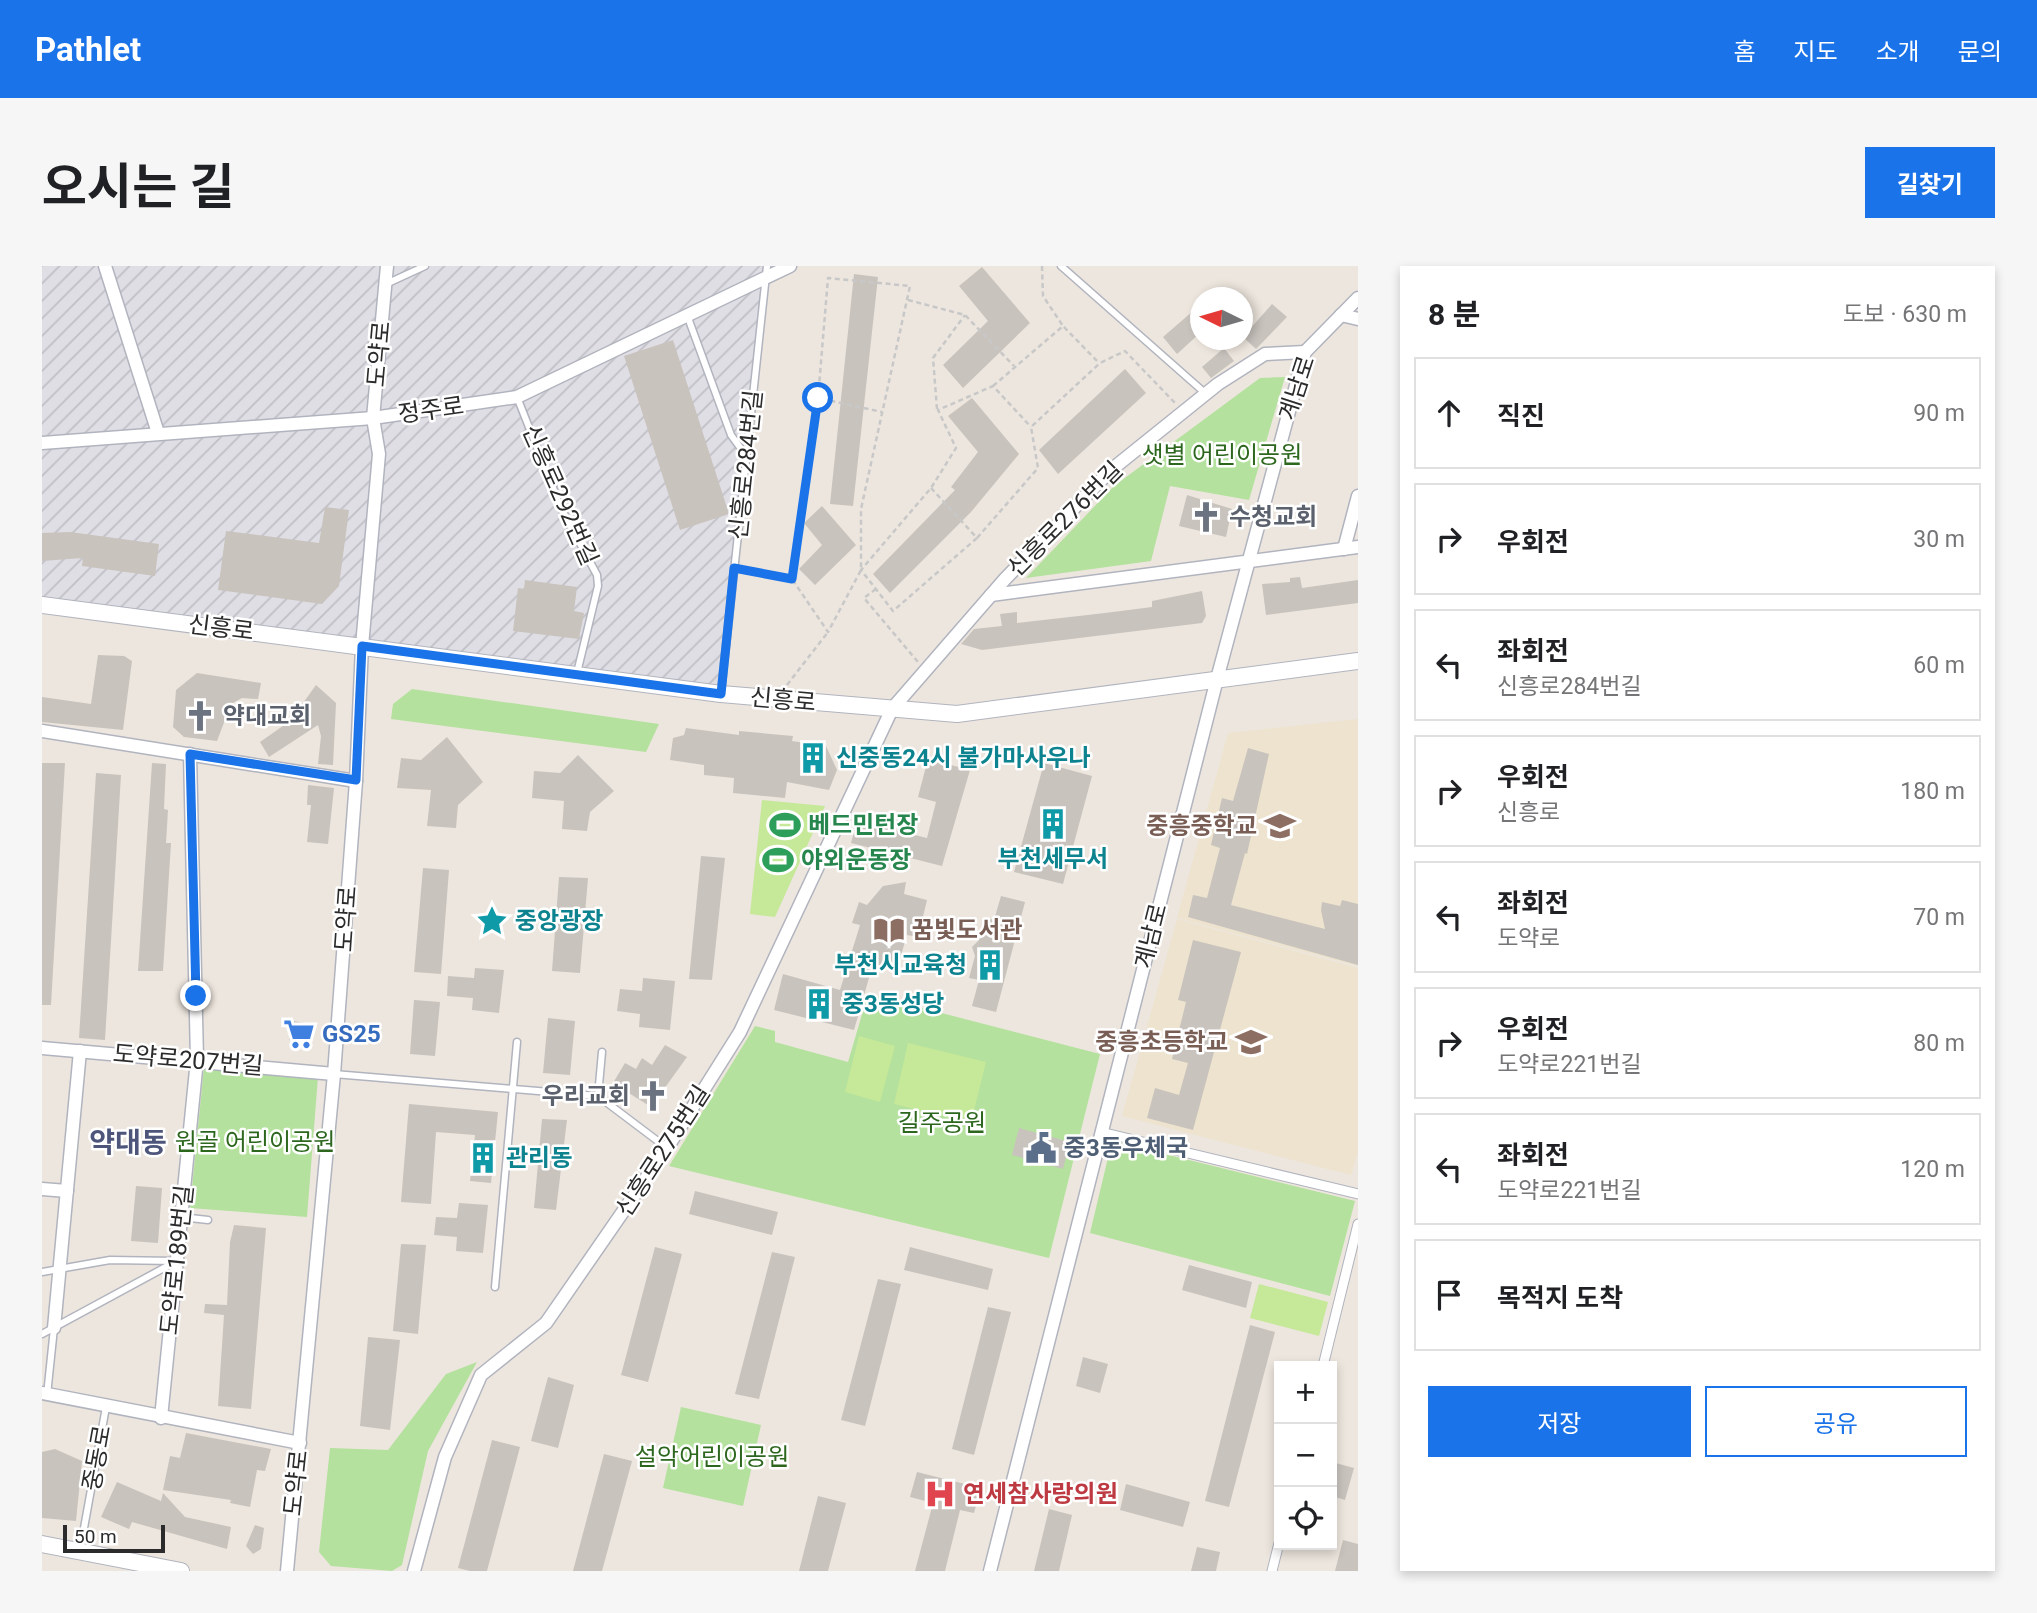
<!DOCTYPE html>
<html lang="ko">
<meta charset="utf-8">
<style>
body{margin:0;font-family:Roboto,"Noto Sans KR",sans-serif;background:#f6f6f6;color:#202124}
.controls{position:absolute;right:21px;bottom:21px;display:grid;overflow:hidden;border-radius:0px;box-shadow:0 4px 10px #0003}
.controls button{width:63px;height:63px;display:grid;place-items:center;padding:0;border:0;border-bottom:2px solid #e0e0e0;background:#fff;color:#202124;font:35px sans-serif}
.compass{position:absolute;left:1148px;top:21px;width:63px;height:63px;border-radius:50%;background:#fff;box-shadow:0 4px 10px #0003;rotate:275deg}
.scale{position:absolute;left:21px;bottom:18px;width:102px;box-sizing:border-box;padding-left:7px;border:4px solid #2b2b2b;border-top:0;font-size:19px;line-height:24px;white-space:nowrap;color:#2b2b2b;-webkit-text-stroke:5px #fff;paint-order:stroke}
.stop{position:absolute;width:21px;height:21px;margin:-16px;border:5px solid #1a73e8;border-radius:50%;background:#fff}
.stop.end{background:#1a73e8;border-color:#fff;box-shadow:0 2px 7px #0008}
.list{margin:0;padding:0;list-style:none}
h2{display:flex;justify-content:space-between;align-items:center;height:91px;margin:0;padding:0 28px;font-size:30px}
h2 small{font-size:23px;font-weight:400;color:#757577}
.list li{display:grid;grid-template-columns:46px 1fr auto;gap:21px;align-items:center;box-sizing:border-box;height:112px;margin:0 14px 14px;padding:0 14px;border:2px solid #e0e0e0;border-radius:0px}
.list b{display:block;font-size:26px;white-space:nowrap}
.list p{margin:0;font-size:23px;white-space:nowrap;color:#757577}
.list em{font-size:23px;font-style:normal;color:#757577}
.actions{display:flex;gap:14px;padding:21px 28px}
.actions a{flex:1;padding:16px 0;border:2px solid #1a73e8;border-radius:0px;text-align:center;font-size:24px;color:#1a73e8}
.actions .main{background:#1a73e8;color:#fff}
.icon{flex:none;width:38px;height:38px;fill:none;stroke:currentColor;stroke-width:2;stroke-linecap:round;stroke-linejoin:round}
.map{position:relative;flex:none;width:1316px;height:1305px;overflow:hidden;border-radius:0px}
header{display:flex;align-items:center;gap:42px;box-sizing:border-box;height:98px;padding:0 35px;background:#1a73e8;color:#fff}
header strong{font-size:33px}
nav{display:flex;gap:38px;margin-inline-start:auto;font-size:24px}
.intro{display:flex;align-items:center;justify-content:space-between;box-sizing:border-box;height:168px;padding:0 42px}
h1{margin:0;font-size:49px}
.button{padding:18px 32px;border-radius:0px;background:#1a73e8;color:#fff;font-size:24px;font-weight:700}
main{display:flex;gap:42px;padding:0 42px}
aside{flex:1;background:#fff;border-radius:0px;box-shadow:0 4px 10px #0003}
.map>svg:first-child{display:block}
</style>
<header>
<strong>Pathlet</strong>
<nav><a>홈</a><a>지도</a><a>소개</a><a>문의</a></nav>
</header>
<div class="intro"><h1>오시는 길</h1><a class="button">길찾기</a></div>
<main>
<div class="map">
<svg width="1316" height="1305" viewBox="0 0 1316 1305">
<defs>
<pattern id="industrial-furrows" width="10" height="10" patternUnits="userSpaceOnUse" patternTransform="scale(1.75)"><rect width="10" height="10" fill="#e0dee5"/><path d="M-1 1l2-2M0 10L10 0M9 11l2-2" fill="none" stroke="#c0bfc5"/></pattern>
</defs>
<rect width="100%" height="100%" fill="#ede6de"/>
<path fill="url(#industrial-furrows)" d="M0,0H723L679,428L0,336Z"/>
<g fill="#ede3ce">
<path d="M1316,453V700L1135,652L1186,467Z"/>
<path d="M1135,653L1316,702V886L1309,909L1080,850Z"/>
</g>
<g fill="#b4e19d">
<path d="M1243,111L1207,234L1128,220L1109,295L984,312L1072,220L1218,112Z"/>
<path d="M370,423L617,458L604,486L349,453L351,438Z"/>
<path d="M826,728L1058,788L1007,992L627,900L713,760L733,765V776L806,796Z"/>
<path d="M162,801L276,811L265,951L148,942Z"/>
<path d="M1070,875L1313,935L1288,1030L1048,967Z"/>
<path d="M435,1096L386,1185L360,1299L350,1305L289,1300L277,1286L288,1182L346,1184L404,1108Z"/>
<path d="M639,1141L719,1159L701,1240L621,1222Z"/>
</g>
<g fill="#c6e899">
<path d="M720,534L783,540L733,651L708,648Z"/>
<path d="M817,770L853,780L838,836L803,826Z"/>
<path d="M866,777L944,796L929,857L852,838Z"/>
<path d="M1217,1018L1286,1036L1277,1070L1208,1052Z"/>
</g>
<g fill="#c8c3bd">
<path d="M940,1L988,57L921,122L901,99L946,55L917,20Z"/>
<path d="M812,8L836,11L811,240L788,238Z"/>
<path d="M1230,38L1245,51L1214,83L1201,71Z"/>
<path d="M1151,45L1158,55V67L1135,88L1121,71Z"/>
<path d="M631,74L687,248L638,264L582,90Z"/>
<path d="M1182,82L1192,95L1169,112L1160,101Z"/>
<path d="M1083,103L1104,127L1016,208L997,184Z"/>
<path d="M930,132L977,188L929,246L848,327L831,308L913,224L909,221L936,186L906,150Z"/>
<path d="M1145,229L1190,243L1184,271L1137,260Z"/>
<path d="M780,240L814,279L773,319L757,303L780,279L762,257Z"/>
<path d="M283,241L307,244L297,320L280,338L176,324L184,265L277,277Z"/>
<path d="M28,266L117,278L113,310L40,300L41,292L0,295V267Z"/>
<path d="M1258,311L1260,322L1316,314V337L1224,349L1220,318L1248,316V312Z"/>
<path d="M483,314L535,321L532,345L542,347L537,373L471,365L476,322L482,323Z"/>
<path d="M1160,325L1164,350L1160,357L940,384L919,378L932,363L960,360L958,348L975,346V357L1063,347L1110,341V335Z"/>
<path d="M56,389L82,390L90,395L81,464L0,456V431L49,438Z"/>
<path d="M155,407L219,417L216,433L200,432L189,438L175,475L142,471L131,461L134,424Z"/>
<path d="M274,419L294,437L291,499L276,498L279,470L276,459L227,491L218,476L248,455Z"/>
<path d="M644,462L697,469V465L751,470L750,475L784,480L795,504L787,524L745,516L743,532L691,527L692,512L662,509V499L628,494L631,472L642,469Z"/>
<path d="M405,471L441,516L416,539L414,562L385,560L389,524L355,522L359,492L379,494Z"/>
<path d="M1206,482L1227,488L1205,588L1203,587L1189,639L1283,663L1279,644L1280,636L1298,640L1300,634L1316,638V699L1146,651L1151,629L1165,632L1178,582L1169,579L1180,532L1191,535Z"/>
<path d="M536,489L572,525L548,546L545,565L520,563L522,535L490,532L492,505L518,507Z"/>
<path d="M886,493L928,504L900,600L809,577L815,555L885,572L894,536L876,531Z"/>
<path d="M0,497H23L9,739H0Z"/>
<path d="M110,497L124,498L122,543L126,544L124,577H129L121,705H96Z"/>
<path d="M1002,497L1050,510L1021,618L972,606Z"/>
<path d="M54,507L79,509L63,774L37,772Z"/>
<path d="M266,519L292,522L286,578L265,576L269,539H265Z"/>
<path d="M659,590L683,592L670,714L647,713Z"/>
<path d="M381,602L407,604L399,708L372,706Z"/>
<path d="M517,611L546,612L538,707L510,705Z"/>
<path d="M864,616L862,628L885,634L876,671L865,669L855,703L831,698L812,764L732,744L741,708L798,724L818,659L810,657L817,636L825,639L841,620Z"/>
<path d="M959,630L983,636L954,746L930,740L937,714L927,712L933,690L930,681L937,674L943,652L952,654Z"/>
<path d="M1151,674L1199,686L1151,864L1105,852L1113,822L1137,829L1146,797L1130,793L1144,736L1136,734Z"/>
<path d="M433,702L462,704L457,747L430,744L431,732L405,730L406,710L432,712Z"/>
<path d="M601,712L633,715L628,764L597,761L598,748L575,745L578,723L600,725Z"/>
<path d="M372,734L398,736L393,790L368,788Z"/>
<path d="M506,752L533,755L528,809L501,807Z"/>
<path d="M252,755L268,758L265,779L247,774Z"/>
<path d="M623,779L645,791L609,841L571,817L583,797L594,803L600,792L610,799Z"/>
<path d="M367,838L456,846L449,917L428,915L433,869L394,866L389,938L359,936Z"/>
<path d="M500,853L525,854L514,944L492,942Z"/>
<path d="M977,862L1028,876L1021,903L970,889Z"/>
<path d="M94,920L120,922L116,977L89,975Z"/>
<path d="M653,925L736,946L730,969L647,948Z"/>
<path d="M417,937L446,939L441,987L414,985L415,971L392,969L394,951L415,952Z"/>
<path d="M192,959L224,962L209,1143L176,1140L182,1049L162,1047L163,1038L185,1039L188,976Z"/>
<path d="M359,978L384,979L376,1068L351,1065Z"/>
<path d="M613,981L640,988L606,1116L579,1109Z"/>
<path d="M868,981L951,1003L946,1024L862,1004Z"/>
<path d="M730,986L753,991L717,1133L693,1128Z"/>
<path d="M1147,999L1210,1016L1204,1042L1140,1024Z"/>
<path d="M836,1013L859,1018L823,1160L799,1154Z"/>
<path d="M946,1041L969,1046L932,1189L910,1183Z"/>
<path d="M1208,1059L1233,1066L1187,1241L1163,1235Z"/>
<path d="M326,1071L358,1074L348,1164L318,1160Z"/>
<path d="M1041,1091L1066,1098L1058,1127L1034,1120Z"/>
<path d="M506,1111L532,1119L516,1182L489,1175Z"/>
<path d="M144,1167L229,1183L223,1205L215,1204L208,1241L188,1237L189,1234L121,1224L128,1190L138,1192Z"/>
<path d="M450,1174L478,1181L445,1305H428L416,1302Z"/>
<path d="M13,1183L40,1195L34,1255L0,1252V1186Z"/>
<path d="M562,1188L590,1195L560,1305H531Z"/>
<path d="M1290,1196L1312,1202L1303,1234L1290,1230Z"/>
<path d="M875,1206L939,1222L932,1247L918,1244L903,1305H873L891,1237L868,1231Z"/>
<path d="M75,1216L119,1235L121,1227L143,1251L189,1261L185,1283L90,1256L87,1263L59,1251Z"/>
<path d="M1084,1218L1148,1236L1141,1261L1078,1244Z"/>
<path d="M776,1230L804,1237L786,1305H757Z"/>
<path d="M1007,1243L1030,1249L1017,1305H992Z"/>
<path d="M213,1259L222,1262L219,1283L211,1288L204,1280Z"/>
<path d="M1301,1274L1316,1278V1305H1293Z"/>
<path d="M1155,1281L1178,1286L1174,1305H1149Z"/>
</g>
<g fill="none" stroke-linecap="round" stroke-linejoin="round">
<defs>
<g id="service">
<path d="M1019,0L1163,127"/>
<path d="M344,18L383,0"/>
<path d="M645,49L689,169L705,191"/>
<path d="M475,131L519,242L555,309L556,320L535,407"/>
<path d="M679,426L725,0"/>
<path d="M292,808L556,830L625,882"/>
<path d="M556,830L560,786"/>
<path d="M139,951L166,954"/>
<path d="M0,1006L68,994L133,995"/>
<path d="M453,1021L475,776"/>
<path d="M0,1068L133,996"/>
<path d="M5,1129L12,1062"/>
<path d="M38,1284L64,1141"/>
</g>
<g id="pedestrian">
<path d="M1059,866L1316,928"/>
<path d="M1281,1100L1316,958"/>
<path d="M1230,1305L1237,1277"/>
</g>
<g id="minor">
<path d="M63,0L116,167"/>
<path d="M1299,49L1316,53"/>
<path d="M0,177L331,152L475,131L748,0"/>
<path d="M1302,283L1316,230"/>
<path d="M949,329L1316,281"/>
<path d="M0,465L314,515"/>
<path d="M0,782L292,808"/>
<path d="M0,923L25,925"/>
<path d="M12,1062L38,785"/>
<path d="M0,1127L258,1177"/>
<path d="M119,1152L155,794L148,488"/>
<path d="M245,1305L292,808L314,515L320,380L337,188L331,152L345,0"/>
<path d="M372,1305L403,1191L439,1109L504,1057L625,882L698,766L850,443L963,313L1069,204L1176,118L1223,88L1263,86"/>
<path d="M948,1305L1175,413L1263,86L1316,32"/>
</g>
<g id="tertiary">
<path d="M0,339L679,428L915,448L1316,395"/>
<path d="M0,1278L139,1305"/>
</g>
</defs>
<use href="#service" stroke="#b1b4be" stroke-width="9"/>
<use href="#pedestrian" stroke="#b1b4be" stroke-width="11"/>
<use href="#minor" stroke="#b1b4be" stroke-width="15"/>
<use href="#tertiary" stroke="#b1b4be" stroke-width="18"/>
<g stroke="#c8c8c8" stroke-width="2.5" stroke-dasharray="5 3.5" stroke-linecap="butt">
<path d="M1000,0L1001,30L1021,60"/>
<path d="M866,34L923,49L972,100"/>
<path d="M951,120L1021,60L1057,97"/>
<path d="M895,143L891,92L923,49"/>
<path d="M889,222L935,272L996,202L989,161L1058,97L1083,85L1133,137"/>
<path d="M935,272L851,345L819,304L889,222L914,182L896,144L951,120L989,161"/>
<path d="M701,304L750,313L786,366L819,304V243L868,20L786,12L776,132"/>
<path d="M750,313L776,132L840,146"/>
<path d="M834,323L822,332L876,396"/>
<path d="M745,419L786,366"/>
</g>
<use href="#service" stroke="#fff" stroke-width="6"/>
<use href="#pedestrian" stroke="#fff" stroke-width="9"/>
<use href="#minor" stroke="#fff" stroke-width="12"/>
<use href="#tertiary" stroke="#fff" stroke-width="16"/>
</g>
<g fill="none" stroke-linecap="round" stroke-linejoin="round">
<path stroke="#1a73e8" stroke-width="9" d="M154,730L148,488L314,514L320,380L679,428L692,302L750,313L776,132"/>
</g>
<defs>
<symbol id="church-bare" viewBox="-9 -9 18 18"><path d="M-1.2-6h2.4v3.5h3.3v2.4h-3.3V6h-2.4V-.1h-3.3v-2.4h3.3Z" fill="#6b7280" stroke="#fff" stroke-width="2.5" paint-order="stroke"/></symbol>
<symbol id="building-bare" viewBox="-9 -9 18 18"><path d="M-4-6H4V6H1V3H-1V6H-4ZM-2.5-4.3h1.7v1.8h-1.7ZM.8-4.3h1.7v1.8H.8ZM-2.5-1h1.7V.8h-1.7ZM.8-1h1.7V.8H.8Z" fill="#0f9aa8" stroke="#fff" stroke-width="2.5" paint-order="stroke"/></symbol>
<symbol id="stadium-bare" viewBox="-9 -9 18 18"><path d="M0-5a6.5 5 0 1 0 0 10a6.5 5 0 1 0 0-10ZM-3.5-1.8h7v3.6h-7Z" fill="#2e9e5b" stroke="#fff" stroke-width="2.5" paint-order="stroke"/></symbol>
<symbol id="school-bare" viewBox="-9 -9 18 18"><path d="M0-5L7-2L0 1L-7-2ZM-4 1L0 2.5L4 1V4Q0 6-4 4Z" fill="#8d6e63" stroke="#fff" stroke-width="2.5" paint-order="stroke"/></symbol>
<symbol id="sight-bare" viewBox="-9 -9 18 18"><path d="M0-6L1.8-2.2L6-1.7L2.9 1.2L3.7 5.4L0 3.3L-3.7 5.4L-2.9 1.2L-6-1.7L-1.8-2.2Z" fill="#0f9aa8" stroke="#fff" stroke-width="2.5" paint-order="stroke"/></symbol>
<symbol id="library-bare" viewBox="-9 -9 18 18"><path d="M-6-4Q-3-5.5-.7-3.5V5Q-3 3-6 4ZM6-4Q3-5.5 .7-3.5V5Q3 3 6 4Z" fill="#8d6e63" stroke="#fff" stroke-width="2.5" paint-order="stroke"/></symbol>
<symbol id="supermarket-bare" viewBox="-9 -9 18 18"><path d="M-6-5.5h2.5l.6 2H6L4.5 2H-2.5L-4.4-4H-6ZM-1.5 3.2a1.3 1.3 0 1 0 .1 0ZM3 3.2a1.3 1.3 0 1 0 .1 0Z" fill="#3f7fe0" stroke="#fff" stroke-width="2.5" paint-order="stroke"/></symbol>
<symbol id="civic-bare" viewBox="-9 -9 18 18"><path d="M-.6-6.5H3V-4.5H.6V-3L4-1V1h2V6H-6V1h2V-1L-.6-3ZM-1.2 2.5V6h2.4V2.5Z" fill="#5c6f8a" stroke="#fff" stroke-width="2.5" paint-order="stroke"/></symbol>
<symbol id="hospital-bare" viewBox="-9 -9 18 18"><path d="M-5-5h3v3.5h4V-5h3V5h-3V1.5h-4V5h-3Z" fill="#e0444e" stroke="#fff" stroke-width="2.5" paint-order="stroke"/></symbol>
</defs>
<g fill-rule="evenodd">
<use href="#church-bare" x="1142" y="229" width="44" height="44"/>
<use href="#church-bare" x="136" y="428" width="44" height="44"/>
<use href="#building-bare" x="749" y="470" width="44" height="44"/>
<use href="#building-bare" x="989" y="536" width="44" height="44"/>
<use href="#stadium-bare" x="721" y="537" width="44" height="44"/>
<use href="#school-bare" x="1216" y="538" width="44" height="44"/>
<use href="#stadium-bare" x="714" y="572" width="44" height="44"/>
<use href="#sight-bare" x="428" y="633" width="44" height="44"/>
<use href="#library-bare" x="825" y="642" width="44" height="44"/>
<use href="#building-bare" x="926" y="677" width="44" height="44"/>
<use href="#building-bare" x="755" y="716" width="44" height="44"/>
<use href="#supermarket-bare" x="235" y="746" width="44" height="44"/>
<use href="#school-bare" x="1187" y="754" width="44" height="44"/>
<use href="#church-bare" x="589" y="808" width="44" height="44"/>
<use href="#civic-bare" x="977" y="860" width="44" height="44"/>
<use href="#building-bare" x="419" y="870" width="44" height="44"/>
<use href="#hospital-bare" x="876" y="1206" width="44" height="44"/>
</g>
<g text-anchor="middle" stroke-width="5" stroke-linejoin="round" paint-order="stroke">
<g font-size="24" fill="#2b2b2b" stroke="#fff">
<text transform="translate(337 88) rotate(-85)" y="8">도약로</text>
<text transform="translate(1255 122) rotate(-72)" y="8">계남로</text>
<text transform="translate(389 144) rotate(-8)" y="8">정주로</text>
<text transform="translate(704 199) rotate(-84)" y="8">신흥로284번길</text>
<text transform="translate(518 229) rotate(66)" y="8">신흥로292번길</text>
<text transform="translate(1023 253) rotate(-45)" y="8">신흥로276번길</text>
<text transform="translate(179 362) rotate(7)" y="8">신흥로</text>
<text transform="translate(741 434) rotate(5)" y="8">신흥로</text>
<text transform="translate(304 653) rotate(-86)" y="8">도약로</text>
<text transform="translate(1109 670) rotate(-76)" y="8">계남로</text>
<text transform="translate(146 794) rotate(5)" y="8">도약로207번길</text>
<text transform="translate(621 885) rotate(-57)" y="8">신흥로275번길</text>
<text transform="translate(135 994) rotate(-84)" y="8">도약로189번길</text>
<text transform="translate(55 1192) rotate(-80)" y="8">중동로</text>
<text transform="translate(254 1217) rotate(-84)" y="8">도약로</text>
</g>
<g font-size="24" fill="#2c671d" stroke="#fff">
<text x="1180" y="197">샛별 어린이공원</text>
<text x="900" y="865">길주공원</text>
<text x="213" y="884">원골 어린이공원</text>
<text x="670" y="1199">설악어린이공원</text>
</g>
<g font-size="24" font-weight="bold" fill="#5b616d" stroke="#fff" text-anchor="start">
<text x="1187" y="259">수청교회</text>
<text x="181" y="458">약대교회</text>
<text x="588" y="838" text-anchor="end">우리교회</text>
</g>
<g font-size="24" font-weight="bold" fill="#0d838f" stroke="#fff" text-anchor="start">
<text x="794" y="500">신중동24시 불가마사우나</text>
<text x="1011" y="601" text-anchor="middle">부천세무서</text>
<text x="473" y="663">중앙광장</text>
<text x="925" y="707" text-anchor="end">부천시교육청</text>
<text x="800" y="746">중3동성당</text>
<text x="464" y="900">관리동</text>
</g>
<g font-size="24" font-weight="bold" fill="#27864d" stroke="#fff" text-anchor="start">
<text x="766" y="567">베드민턴장</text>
<text x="759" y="602">야외운동장</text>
</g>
<g font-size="24" font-weight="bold" fill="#785e54" stroke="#fff" text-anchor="end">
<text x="1215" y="568">중흥중학교</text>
<text x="870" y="672" text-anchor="start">꿈빛도서관</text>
<text x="1186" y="784">중흥초등학교</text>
</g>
<g font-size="24" font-weight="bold" fill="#366cbe" stroke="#fff" text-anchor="start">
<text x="280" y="776">GS25</text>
</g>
<g font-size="24" font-weight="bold" fill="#4e5e75" stroke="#fff" text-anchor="start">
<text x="1022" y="890">중3동우체국</text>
</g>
<g font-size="24" font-weight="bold" fill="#be3a42" stroke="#fff" text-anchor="start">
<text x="921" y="1236">연세참사랑의원</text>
</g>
<g font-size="28" font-weight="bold" fill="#4d557b" stroke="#fff">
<text x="86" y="886">약대동</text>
</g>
</g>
</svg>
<div class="controls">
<button>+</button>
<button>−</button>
<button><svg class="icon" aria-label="locate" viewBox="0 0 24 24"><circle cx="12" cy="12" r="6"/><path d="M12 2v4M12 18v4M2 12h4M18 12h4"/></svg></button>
</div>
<svg class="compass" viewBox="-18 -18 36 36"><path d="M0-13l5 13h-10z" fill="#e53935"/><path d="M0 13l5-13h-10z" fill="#757577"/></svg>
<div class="scale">50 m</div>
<div class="stop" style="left:776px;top:132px"></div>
<div class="stop end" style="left:154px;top:730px"></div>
</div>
<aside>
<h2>8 분<small>도보 · 630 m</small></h2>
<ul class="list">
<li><svg class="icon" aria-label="ahead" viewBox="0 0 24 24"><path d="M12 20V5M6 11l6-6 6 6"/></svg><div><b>직진</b></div><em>90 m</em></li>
<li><svg class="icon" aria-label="right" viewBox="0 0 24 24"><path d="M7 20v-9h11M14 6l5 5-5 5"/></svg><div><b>우회전</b></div><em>30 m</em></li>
<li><svg class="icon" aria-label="left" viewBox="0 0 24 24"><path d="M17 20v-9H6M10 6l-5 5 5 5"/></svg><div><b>좌회전</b><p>신흥로284번길</p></div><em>60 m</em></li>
<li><svg class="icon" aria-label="right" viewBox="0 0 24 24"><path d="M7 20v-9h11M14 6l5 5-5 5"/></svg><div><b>우회전</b><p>신흥로</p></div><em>180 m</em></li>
<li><svg class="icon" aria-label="left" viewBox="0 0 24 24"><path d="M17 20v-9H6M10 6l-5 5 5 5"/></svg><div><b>좌회전</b><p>도약로</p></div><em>70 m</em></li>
<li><svg class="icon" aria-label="right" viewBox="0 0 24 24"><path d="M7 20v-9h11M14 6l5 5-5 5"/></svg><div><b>우회전</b><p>도약로221번길</p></div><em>80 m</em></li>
<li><svg class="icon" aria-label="left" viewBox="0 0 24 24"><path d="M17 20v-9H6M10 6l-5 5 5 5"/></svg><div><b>좌회전</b><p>도약로221번길</p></div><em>120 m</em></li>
<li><svg class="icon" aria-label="arrive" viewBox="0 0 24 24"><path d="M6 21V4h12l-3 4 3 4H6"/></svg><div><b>목적지 도착</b></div></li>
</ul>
<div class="actions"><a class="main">저장</a><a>공유</a></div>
</aside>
</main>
